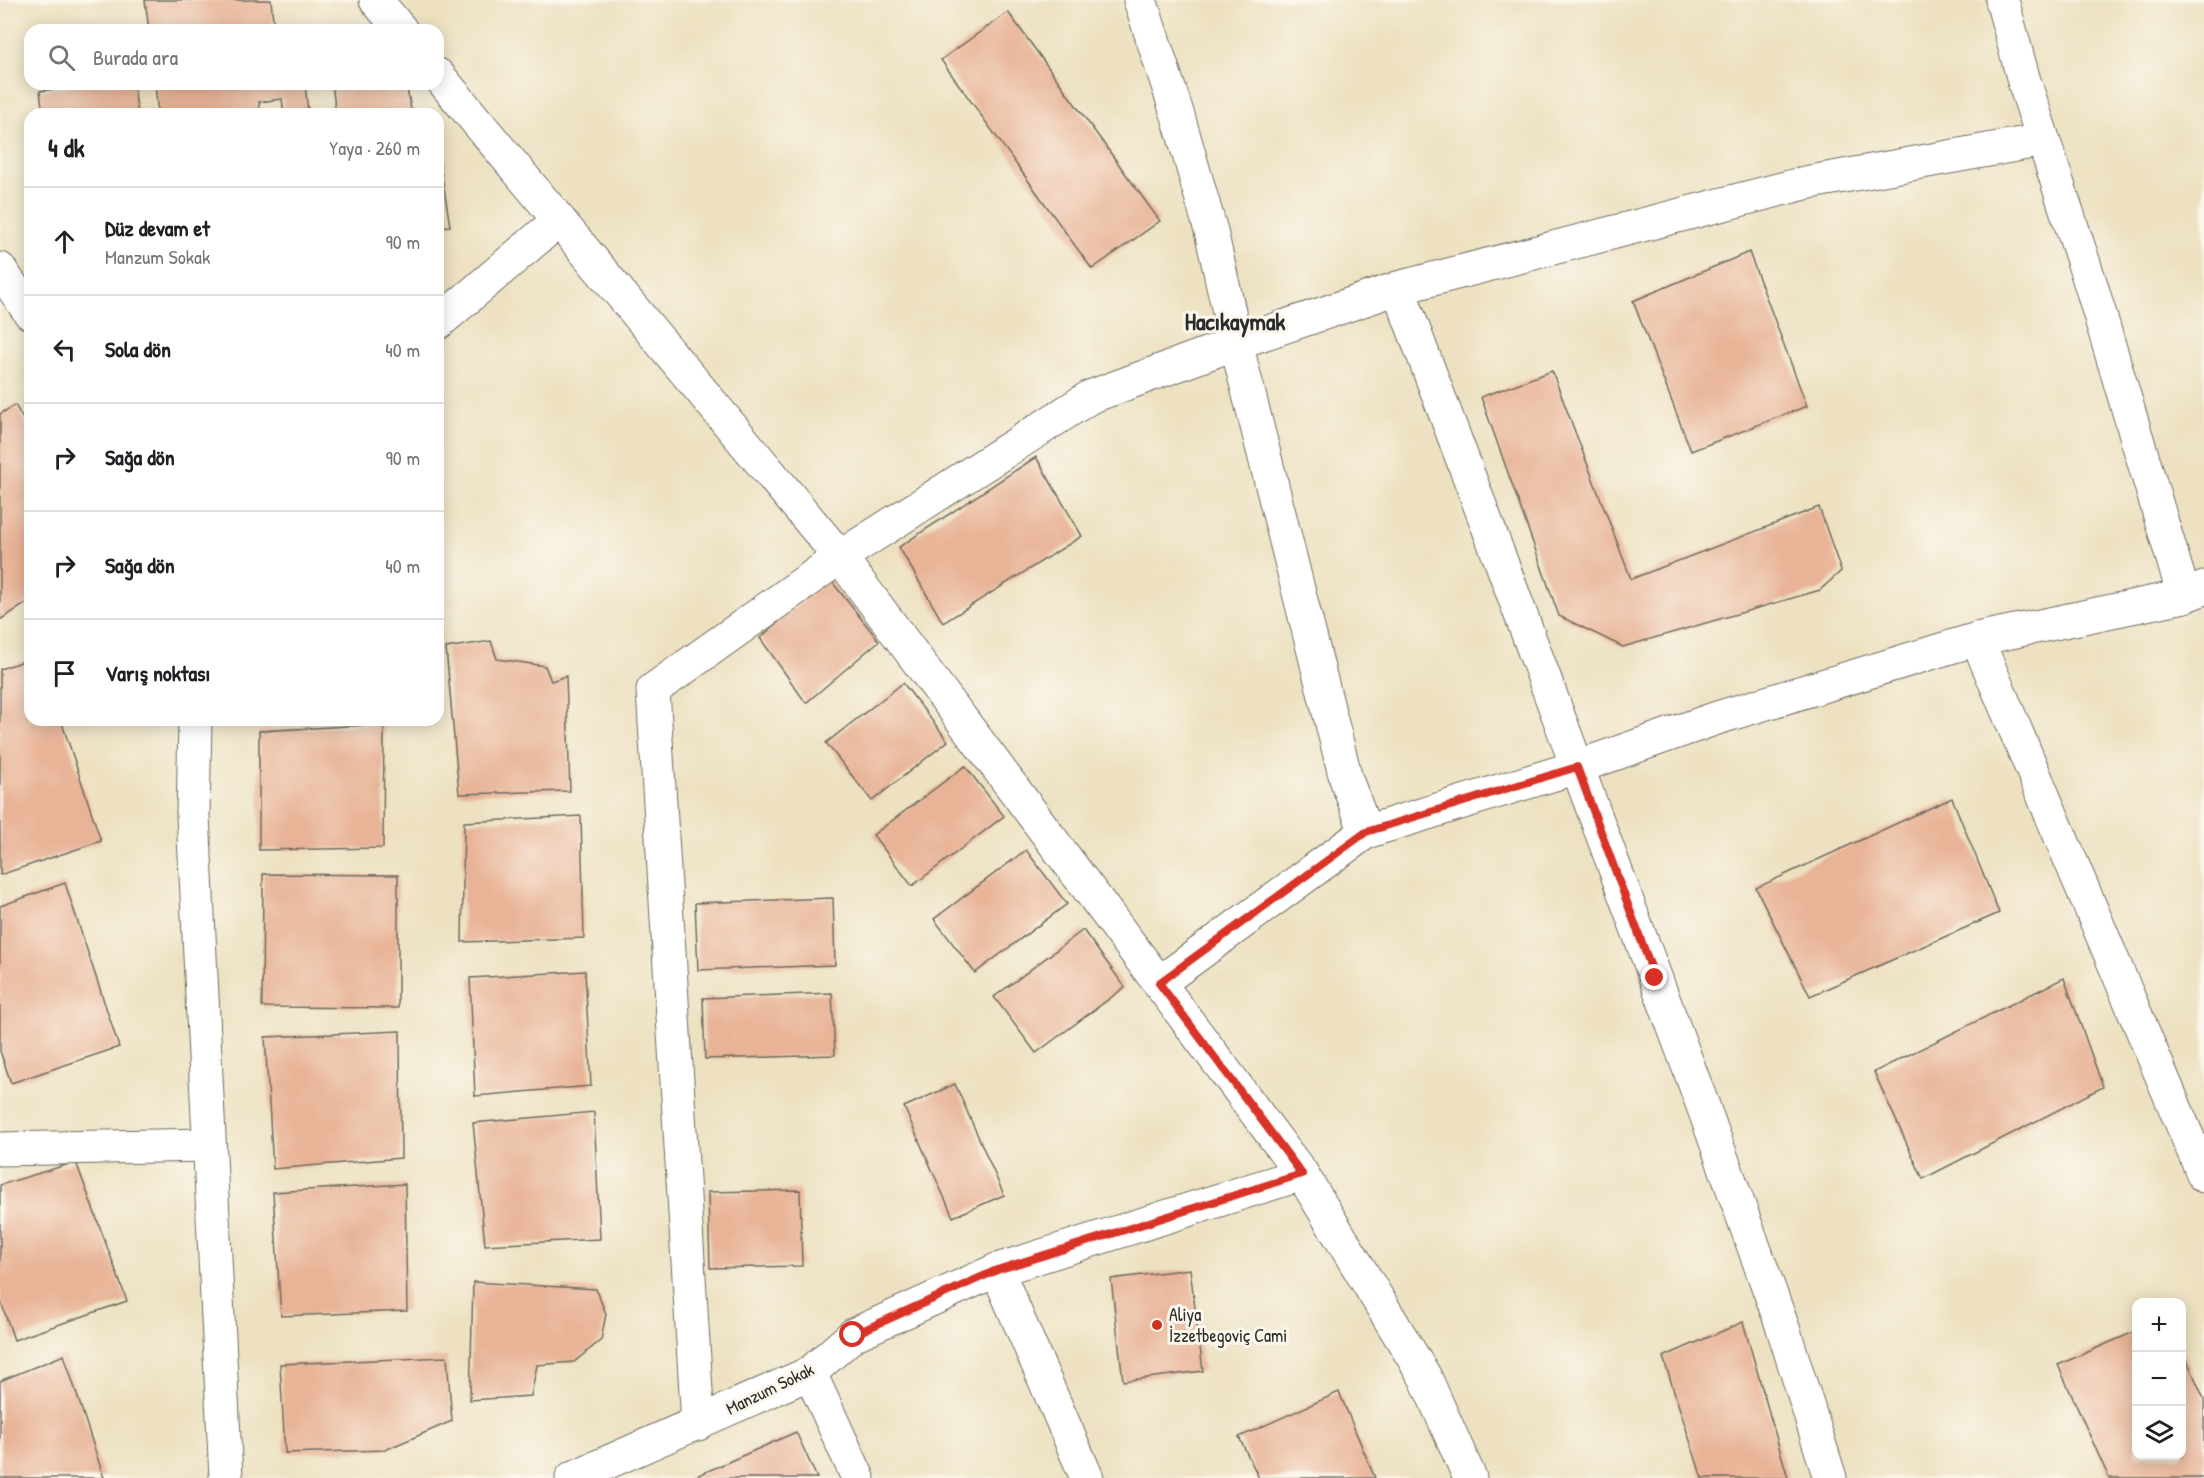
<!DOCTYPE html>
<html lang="tr">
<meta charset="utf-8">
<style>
body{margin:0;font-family:"Patrick Hand",sans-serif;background:#f2f2f2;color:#202124}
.controls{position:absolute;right:18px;bottom:18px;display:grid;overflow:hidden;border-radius:12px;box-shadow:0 3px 15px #0003}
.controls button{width:54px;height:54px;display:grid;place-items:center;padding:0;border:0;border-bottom:2px solid #e0e0e0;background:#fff;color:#202124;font:30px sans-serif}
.stop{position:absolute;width:18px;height:18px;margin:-14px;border:4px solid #d93025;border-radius:50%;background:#fff}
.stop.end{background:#d93025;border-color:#fff;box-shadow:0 2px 6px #0008}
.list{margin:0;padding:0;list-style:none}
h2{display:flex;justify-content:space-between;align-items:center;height:78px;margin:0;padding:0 24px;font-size:26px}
h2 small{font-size:20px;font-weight:400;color:#757577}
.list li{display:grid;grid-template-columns:39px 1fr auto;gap:18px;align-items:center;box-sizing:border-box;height:108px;padding:0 24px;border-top:2px solid #e0e0e0}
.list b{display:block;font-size:22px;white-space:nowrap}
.list p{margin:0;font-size:20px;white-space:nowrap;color:#757577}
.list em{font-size:20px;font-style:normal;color:#757577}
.icon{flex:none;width:33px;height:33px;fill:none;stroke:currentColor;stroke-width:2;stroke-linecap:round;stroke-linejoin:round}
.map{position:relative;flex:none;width:2204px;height:1478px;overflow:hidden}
.search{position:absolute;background:#fff;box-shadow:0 3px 15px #0003;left:24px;top:24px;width:420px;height:66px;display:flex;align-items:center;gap:15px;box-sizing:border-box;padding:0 21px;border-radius:18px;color:#757577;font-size:22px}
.panel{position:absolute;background:#fff;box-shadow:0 3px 15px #0003;left:24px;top:108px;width:420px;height:618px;border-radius:18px}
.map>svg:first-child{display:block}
</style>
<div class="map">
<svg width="2204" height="1478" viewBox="0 0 2204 1478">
<rect width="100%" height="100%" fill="#fbf7ec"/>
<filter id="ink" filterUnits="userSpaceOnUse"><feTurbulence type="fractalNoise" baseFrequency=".0167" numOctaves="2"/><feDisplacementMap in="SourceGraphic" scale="12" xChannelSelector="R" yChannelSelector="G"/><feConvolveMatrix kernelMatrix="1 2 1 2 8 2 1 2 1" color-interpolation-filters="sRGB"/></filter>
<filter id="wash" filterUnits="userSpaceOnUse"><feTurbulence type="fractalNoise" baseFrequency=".008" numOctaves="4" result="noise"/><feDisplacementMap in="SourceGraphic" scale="24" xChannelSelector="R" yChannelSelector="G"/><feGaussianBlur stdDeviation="1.35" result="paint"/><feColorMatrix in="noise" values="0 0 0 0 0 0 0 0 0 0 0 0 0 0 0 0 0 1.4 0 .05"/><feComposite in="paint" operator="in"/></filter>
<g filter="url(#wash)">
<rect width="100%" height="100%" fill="#ede1c1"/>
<g id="blocks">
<g fill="#e8b396">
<path d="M145,0H271L274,30H149Z"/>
<path d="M1008,12L1160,221L1092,269L941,60Z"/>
<path d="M68,84H133L138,114H43L40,91L68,87Z"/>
<path d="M155,84H305L308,112L284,114L282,99L259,102L260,114H158Z"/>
<path d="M332,84H406L412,114H336Z"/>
<path d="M438,151L450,226L438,227Z"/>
<path d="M1749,252L1807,406L1691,451L1633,301Z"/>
<path d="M1552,371L1631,579L1819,507L1841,571L1820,590L1623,647L1559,616L1481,397Z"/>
<path d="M15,405L30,431V601L0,620V414Z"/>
<path d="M1036,457L1082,536L943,623L899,547Z"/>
<path d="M829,578L879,641L806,703L760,638Z"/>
<path d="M491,641L497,659L545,666L551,681L566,676L570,791L459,794L446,648Z"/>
<path d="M30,659V720H61L101,841L0,875V669Z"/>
<path d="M903,683L948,741L872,801L826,743Z"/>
<path d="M384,724L383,848L259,850V731Z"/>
<path d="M965,766L1004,816L912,886L873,835Z"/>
<path d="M1952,798L1999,913L1810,996L1756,888Z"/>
<path d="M581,816L584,938L462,942L464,822Z"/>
<path d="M1026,850L1067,904L975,973L934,919Z"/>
<path d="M263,874L398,875V1008L262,1007Z"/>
<path d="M65,883L119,1047L11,1083L0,1051V906Z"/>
<path d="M833,898L835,965L698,970L695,903Z"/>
<path d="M1083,930L1125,987L1036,1053L994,997Z"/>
<path d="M585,971L591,1086L475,1096L470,978Z"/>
<path d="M2064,978L2103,1087L1923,1179L1874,1072Z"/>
<path d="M832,993L835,1055L705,1059L703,998Z"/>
<path d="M400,1031L401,1158L273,1169L265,1037Z"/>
<path d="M955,1084L1004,1195L953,1217L904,1107Z"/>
<path d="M594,1112L600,1239L485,1245L473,1123Z"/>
<path d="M76,1162L127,1301L14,1340L0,1299V1185Z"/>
<path d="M405,1184L407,1311L281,1316L273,1192Z"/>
<path d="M800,1190L802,1266L710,1268L708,1192Z"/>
<path d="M1190,1269L1203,1371L1123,1381L1111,1279Z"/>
<path d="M473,1282L596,1289L606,1314L601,1340L574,1362L537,1365L531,1396L470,1400Z"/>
<path d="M1743,1322L1788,1478H1702L1663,1357Z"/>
<path d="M2136,1331V1456H2182V1349L2204,1399V1478H2109L2058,1365Z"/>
<path d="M64,1355L104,1478H0V1381Z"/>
<path d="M447,1357L452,1421L385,1450L285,1453L280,1364Z"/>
<path d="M1339,1392L1375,1478H1259L1239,1437Z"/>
<path d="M796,1432L817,1478H692Z"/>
</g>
</g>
</g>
<g filter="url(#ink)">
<use href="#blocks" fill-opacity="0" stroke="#6f6b60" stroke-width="1.5"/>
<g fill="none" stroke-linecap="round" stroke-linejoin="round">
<defs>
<g id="minor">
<path d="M376,0L401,30"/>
<path d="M1140,0L1178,116L1211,231L1236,343L1346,779L1366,832"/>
<path d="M2002,0L2024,81L2091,285L2184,596"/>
<path d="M438,75L840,557L1302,1174L1425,1377L1470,1478"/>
<path d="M0,269L30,313"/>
<path d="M1398,288L1502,564L1703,1106L1783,1328L1830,1478"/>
<path d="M438,323L559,220"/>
<path d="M1977,639L2204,1176"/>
<path d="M195,720L193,815L226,1478"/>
<path d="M1159,983L1366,832L1577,767L1717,718L1977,639L2184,596L2204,588"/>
<path d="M0,1149L209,1145"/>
<path d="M997,1270L1087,1478"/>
<path d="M810,1373L858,1478"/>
<path d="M698,1424L653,690L840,557L1090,397L1236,343L1398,288L1805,183L2043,140"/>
<path d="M572,1478L810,1373L853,1335L997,1270L1302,1174"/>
</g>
</defs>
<use href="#minor" stroke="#6f6b60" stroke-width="35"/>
<use href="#minor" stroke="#fff" stroke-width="33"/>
</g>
</g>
<g fill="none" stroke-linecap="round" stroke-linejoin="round" filter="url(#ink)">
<path stroke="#d93025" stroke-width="8" d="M853,1335L997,1270L1302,1174L1159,983L1366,832L1577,767L1655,978"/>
</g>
<circle fill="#c8321e" stroke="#fbf7ec" stroke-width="2" cx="1157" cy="1325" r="6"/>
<g text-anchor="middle" stroke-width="6" stroke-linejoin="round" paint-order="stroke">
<g font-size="18" fill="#2b2b2b" stroke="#fbf7ec" text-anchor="start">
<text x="1169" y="1321">Aliya<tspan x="1169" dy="21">İzzetbegoviç Cami</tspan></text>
</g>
<g font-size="18" fill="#2b2b2b" stroke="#fbf7ec">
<text transform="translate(770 1389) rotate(-26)" y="6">Manzum Sokak</text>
</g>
<g font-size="24" font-weight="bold" fill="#2b2b2b" stroke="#fbf7ec">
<text x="1235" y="330">Hacıkaymak</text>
</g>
</g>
</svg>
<div class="controls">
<button>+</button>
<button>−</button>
<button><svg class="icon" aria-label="layers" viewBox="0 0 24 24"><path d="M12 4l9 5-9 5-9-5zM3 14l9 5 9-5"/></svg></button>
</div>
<div class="stop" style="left:853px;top:1335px"></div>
<div class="stop end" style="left:1655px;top:978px"></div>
<div class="search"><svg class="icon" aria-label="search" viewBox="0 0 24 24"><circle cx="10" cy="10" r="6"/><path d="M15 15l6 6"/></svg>Burada ara</div>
<section class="panel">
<h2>4 dk<small>Yaya · 260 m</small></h2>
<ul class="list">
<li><svg class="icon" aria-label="ahead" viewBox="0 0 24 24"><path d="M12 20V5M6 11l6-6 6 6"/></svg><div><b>Düz devam et</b><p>Manzum Sokak</p></div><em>90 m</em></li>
<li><svg class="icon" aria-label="left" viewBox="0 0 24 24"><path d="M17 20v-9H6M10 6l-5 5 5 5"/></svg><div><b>Sola dön</b></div><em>40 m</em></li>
<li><svg class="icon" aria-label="right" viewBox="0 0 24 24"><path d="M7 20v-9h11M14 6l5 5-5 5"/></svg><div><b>Sağa dön</b></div><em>90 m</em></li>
<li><svg class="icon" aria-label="right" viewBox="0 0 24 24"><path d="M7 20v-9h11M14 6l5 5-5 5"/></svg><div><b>Sağa dön</b></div><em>40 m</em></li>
<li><svg class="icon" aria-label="arrive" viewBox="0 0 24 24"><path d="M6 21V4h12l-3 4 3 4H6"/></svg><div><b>Varış noktası</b></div></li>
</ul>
</section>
</div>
